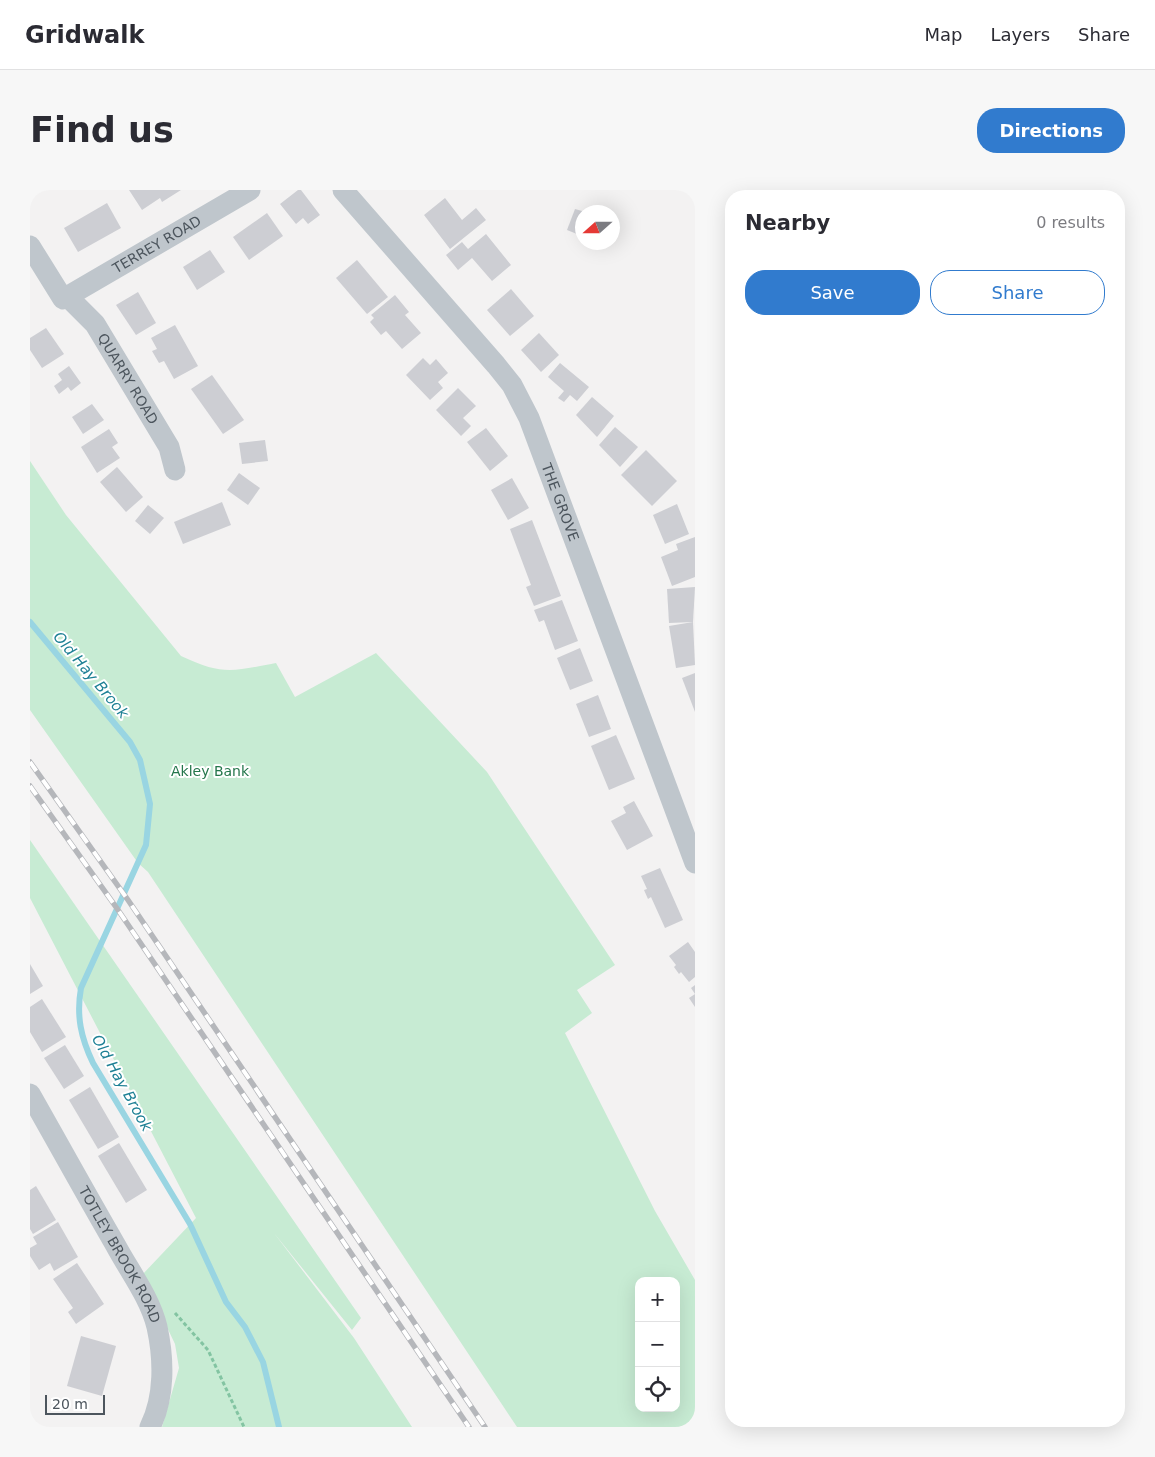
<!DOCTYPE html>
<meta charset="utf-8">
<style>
body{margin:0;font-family:"DejaVu Sans",sans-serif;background:#f7f7f7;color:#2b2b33}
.controls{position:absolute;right:15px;bottom:15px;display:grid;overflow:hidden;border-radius:10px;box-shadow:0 5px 20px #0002}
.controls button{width:45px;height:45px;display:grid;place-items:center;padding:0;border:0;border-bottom:1px solid #e1e1e2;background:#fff;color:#2b2b33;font:25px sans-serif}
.compass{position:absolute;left:545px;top:15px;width:45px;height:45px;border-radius:50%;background:#fff;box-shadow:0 5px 20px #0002;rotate:249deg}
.scale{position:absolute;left:15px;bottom:12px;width:60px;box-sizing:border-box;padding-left:5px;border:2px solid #4c555d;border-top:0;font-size:14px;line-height:18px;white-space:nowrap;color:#4c555d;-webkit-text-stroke:4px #fff;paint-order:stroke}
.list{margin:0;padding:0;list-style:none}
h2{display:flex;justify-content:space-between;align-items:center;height:65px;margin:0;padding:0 20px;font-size:21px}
h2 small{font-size:16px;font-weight:400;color:#7c7c81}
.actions{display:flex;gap:10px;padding:15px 20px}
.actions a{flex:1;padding:11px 0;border:1px solid #317bce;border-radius:20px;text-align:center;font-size:18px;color:#317bce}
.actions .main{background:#317bce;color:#fff}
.icon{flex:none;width:28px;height:28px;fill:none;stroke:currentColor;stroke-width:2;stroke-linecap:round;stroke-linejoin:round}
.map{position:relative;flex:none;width:665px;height:1237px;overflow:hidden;border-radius:20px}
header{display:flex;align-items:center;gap:30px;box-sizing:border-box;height:70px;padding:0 25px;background:#fff;border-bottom:1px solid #e1e1e2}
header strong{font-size:24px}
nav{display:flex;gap:28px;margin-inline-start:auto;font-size:18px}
.intro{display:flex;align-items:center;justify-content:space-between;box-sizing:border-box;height:120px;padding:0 30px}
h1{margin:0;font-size:35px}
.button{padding:12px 22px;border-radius:20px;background:#317bce;color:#fff;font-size:18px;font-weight:700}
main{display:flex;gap:30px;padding:0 30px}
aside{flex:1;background:#fff;border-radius:20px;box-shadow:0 5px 20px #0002}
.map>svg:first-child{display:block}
</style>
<header>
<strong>Gridwalk</strong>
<nav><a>Map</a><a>Layers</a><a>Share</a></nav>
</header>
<div class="intro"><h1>Find us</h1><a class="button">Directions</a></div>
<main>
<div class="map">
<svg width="665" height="1237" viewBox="0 0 665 1237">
<rect width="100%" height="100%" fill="#f3f2f2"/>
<g fill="#c7ebd3" fill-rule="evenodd">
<path d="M0,271L36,325L151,466C194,486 202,481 246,473L265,507L346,463L457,582L585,775L547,800L562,823L535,843L625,1021L665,1090V1237H487L118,682L108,673L0,520ZM609,1091H646V1218H609Z"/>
<path d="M0,650L331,1128L322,1140L244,1043L324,1148L382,1237H132L149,1178L145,1154L112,1085L166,1028L0,708Z"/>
</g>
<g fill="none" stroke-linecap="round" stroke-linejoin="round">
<path stroke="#99d5e2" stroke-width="6" d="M0,432L100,552L110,570L120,614L116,655L51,798C46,826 51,848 63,873L160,1034L196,1112L215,1137L233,1172L249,1237"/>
</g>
<g fill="#cdced3">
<path d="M99,0H151L132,12L130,8L112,20Z"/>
<path d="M268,0H271L290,25L278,34L273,28L266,34L250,14Z"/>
<path d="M415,8L432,30L446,18L456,30L420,59L394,25Z"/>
<path d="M77,13L91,38L48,62L34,38Z"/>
<path d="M545,19L552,21V46L537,40Z"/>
<path d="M237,23L253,46L219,70L203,47Z"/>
<path d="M456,44L481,75L462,91L442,68L428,80L416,65L432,52L438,59Z"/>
<path d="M180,60L195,82L167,100L153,77Z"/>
<path d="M327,70L358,107L337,124L306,88Z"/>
<path d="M481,99L504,126L480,146L457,120Z"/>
<path d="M108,102L126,133L106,145L86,115Z"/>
<path d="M365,105L379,122L375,125L391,143L372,159L356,141L351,145L340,132L344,128L341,125Z"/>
<path d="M145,135L168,176L144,189L134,171L129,173L122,161L127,159L121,148Z"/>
<path d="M16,138L34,164L12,178L0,160V148Z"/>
<path d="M509,143L529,165L511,182L491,160Z"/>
<path d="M393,168L400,175L406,169L418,183L408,192L413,198L400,210L376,185Z"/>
<path d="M530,173L559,197L547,211L540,205L534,212L528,208L534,201L518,187Z"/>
<path d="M39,176L51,193L41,201L38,197L29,204L24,196L32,190L28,184Z"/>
<path d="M182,185L214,230L193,244L161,199Z"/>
<path d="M428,198L446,216L433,228L441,236L431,246L406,220Z"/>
<path d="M562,207L584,226L567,247L546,225Z"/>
<path d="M62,214L74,230L53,244L42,227Z"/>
<path d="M585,237L608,257L590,277L569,255Z"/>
<path d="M456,238L478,266L460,281L437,252Z"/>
<path d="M79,239L88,253L82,257L90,268L67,283L51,257Z"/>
<path d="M235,250L238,271L212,274L209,253Z"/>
<path d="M616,260L647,291L622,316L591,285Z"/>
<path d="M87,277L113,307L96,322L70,292Z"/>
<path d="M209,283L230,298L218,315L197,300Z"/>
<path d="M482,288L499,318L478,330L461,300Z"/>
<path d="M192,312L201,335L153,354L144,332Z"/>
<path d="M647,314L659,344L635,354L623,325Z"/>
<path d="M118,315L134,328L120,344L105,331Z"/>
<path d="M502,330L531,406L504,416L496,397L501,395L480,339Z"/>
<path d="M665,347V387L642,396L631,367L648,360L646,354Z"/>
<path d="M665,397L663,432L639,433L637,399Z"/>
<path d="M532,410L548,451L525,460L514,430L509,432L504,420Z"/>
<path d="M663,432L665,475L646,478L639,436Z"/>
<path d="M550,458L563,491L540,500L527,468Z"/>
<path d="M665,483V522L652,488Z"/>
<path d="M568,505L581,539L559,547L546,514Z"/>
<path d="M586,545L605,589L579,600L561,556Z"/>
<path d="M604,611L623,646L597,660L581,631L596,623L593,617Z"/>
<path d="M630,678L653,730L635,738L621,707L618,709L614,700L617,699L611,686Z"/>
<path d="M658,752L665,762V787L659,792L651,782L649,784L644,777L646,775L639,766Z"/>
<path d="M0,774L13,796L0,804Z"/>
<path d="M665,795V817L659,808L665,804L661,798Z"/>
<path d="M12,809L36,847L12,862L0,842V817Z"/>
<path d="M35,855L54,886L34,899L14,868Z"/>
<path d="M60,897L89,947L68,959L39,910Z"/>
<path d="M89,953L117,1000L96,1013L68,966Z"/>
<path d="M6,996L26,1030L3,1044L0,1039V1000Z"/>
<path d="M28,1032L48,1067L24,1081L20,1073L9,1080L0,1066V1058L7,1054L3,1047Z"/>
<path d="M47,1073L74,1114L46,1134L38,1122L43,1118L23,1089Z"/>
<path d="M51,1146L86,1156L72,1206L37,1196Z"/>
</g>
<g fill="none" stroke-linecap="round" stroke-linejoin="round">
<path stroke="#83c4a2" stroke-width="3" stroke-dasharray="4 2.5" stroke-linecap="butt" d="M145,1123L178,1160L214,1237"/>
<g stroke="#bfc6cc" stroke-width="21">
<path id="s1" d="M313,0L466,175L482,195L499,228L665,673"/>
<path id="s2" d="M0,56L33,109L220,0"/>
<path id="s3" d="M38,107L65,134L139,257L145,280"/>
<path id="s4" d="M0,904C29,955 57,1006 86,1056C100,1082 120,1108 127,1137C134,1169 135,1207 120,1237"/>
</g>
<defs>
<g id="rail">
<path d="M0,572L98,710L455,1237"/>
<path d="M0,596L86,717L439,1237"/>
</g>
</defs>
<use href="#rail" stroke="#b5b7bb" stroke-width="5.5"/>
<use href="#rail" stroke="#fff" stroke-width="4" stroke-dasharray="11" stroke-linecap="butt"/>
</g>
<g text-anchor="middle" stroke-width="4" stroke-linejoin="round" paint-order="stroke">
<g font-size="14" fill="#4c555d" stroke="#fff">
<text dy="5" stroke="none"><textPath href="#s2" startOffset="171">TERREY ROAD</textPath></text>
<text dy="5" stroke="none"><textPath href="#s3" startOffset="102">QUARRY ROAD</textPath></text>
<text dy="5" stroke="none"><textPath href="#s1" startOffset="385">THE GROVE</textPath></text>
<text dy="5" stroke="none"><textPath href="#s4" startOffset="184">TOTLEY BROOK ROAD</textPath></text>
</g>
<g font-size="14" fill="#24764b" stroke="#fff">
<text x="180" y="586">Akley Bank</text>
</g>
<g font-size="15" font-style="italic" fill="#1e8095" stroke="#fff">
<text transform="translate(61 485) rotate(50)" y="5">Old Hay Brook</text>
<text transform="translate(92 893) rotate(61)" y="5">Old Hay Brook</text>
</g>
</g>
</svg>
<div class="controls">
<button>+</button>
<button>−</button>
<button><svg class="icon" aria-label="locate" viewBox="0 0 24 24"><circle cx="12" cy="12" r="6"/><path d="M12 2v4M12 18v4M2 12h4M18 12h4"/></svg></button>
</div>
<svg class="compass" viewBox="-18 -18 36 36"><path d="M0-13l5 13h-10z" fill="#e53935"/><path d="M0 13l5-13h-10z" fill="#7c7c81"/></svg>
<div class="scale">20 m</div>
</div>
<aside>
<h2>Nearby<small>0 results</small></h2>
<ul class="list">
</ul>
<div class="actions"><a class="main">Save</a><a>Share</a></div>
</aside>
</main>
